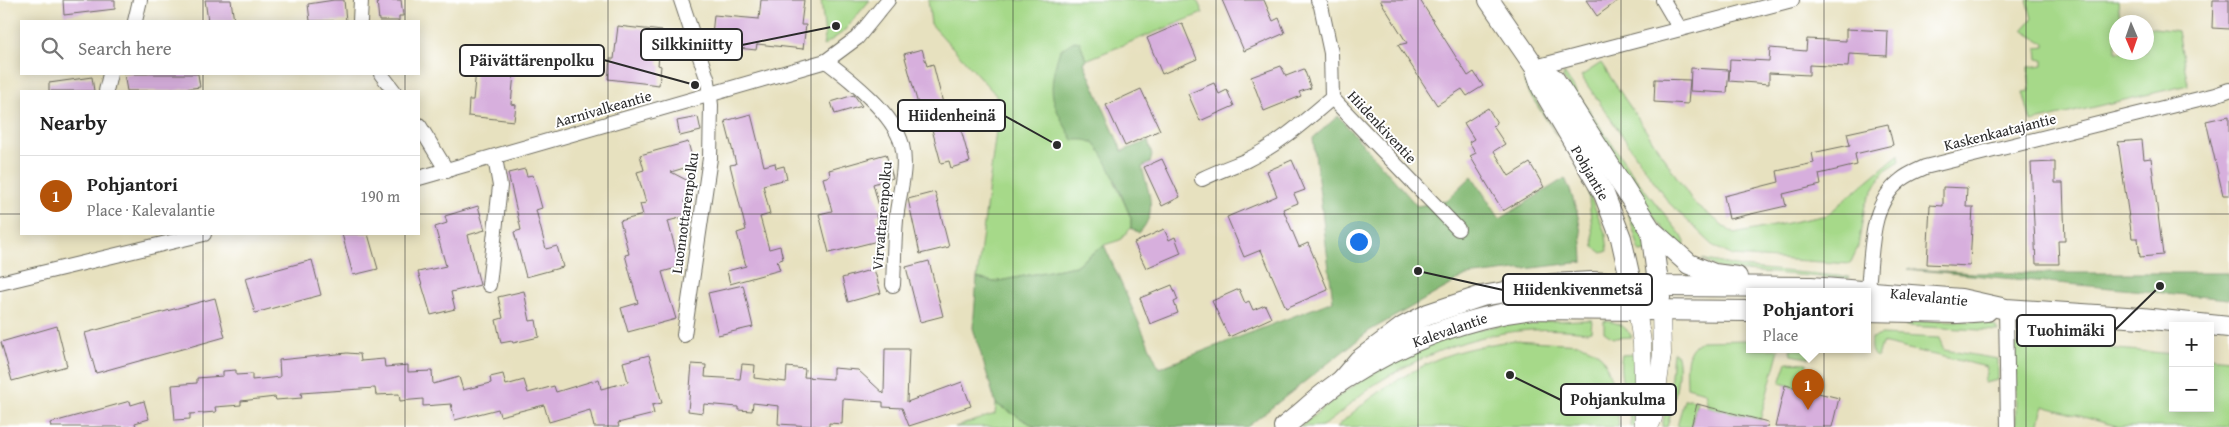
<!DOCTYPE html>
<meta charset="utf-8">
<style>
body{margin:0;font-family:"Gentium Book Plus",serif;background:#f2f2f2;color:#222}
.controls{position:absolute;right:15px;bottom:15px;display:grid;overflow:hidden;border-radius:0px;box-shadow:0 2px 12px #0003}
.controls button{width:45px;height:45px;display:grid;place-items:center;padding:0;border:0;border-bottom:1px solid #e0e0e0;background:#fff;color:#222;font:25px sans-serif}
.compass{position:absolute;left:2109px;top:15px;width:45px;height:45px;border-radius:50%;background:#fff;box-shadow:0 2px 12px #0003;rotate:178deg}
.you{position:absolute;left:1358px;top:241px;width:18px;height:18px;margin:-12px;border:4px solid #fff;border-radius:50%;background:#1a73e8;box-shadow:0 0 0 8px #1a73e833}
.badge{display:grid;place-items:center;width:32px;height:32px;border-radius:50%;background:#b45309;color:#fff;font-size:16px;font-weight:700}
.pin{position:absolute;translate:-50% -41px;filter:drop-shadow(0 1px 2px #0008)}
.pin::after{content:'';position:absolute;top:26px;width:18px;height:15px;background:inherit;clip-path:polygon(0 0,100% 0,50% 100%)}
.popup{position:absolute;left:1746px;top:288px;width:125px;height:65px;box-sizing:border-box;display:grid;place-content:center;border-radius:0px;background:#fff;filter:drop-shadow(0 1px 4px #0005);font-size:16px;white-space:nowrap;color:#767676}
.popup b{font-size:19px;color:#222}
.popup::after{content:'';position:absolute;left:50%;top:100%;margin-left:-10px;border:10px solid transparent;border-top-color:#fff}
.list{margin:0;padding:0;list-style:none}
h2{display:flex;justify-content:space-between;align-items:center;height:65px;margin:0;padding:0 20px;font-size:21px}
h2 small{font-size:16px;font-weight:400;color:#767676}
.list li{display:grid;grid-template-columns:32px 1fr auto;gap:15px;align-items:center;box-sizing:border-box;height:80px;padding:0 20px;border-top:1px solid #e0e0e0}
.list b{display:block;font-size:19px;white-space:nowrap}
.list p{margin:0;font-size:16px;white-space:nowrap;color:#767676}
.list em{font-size:16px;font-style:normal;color:#767676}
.icon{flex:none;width:28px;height:28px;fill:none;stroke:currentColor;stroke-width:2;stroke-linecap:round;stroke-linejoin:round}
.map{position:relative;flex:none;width:2229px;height:427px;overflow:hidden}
.search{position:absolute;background:#fff;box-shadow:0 2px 12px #0003;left:20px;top:20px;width:400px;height:55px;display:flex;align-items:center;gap:12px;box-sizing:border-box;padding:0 18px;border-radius:0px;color:#767676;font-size:19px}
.panel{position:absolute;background:#fff;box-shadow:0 2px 12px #0003;left:20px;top:90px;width:400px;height:145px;border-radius:0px}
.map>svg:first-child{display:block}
</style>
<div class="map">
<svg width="2229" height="427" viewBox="0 0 2229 427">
<rect width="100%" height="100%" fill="#fff"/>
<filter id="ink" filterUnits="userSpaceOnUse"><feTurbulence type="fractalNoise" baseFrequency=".02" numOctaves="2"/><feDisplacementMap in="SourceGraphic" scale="10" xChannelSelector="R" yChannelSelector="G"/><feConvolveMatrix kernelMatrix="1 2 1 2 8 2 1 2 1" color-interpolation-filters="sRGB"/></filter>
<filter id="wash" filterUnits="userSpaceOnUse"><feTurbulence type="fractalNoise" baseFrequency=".0096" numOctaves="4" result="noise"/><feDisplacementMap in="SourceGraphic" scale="20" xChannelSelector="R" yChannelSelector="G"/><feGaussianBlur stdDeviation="1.12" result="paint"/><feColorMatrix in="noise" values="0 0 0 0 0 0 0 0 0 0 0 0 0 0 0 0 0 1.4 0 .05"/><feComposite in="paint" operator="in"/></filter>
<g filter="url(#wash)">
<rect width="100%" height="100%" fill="#e7e1bf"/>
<g fill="#a6d989" stroke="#68825a">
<path d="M821,0H870L843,32L823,46L825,36Z"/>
<path d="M928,0H1197L1203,13L1086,60L1084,63L1131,174L1114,180L1131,218V228L1120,240L1104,245L1075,266L994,282L977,278L997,123L996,95L931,24Z"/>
<path d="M2027,0H2118L2120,20L2125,22H2116V52H2146L2147,27L2178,31L2188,85L2031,122L2023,92L2030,91L2028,67L2043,65V60L2038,59L2037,48L2045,47V44L2022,30L2032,19Z"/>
<path d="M1601,63L1694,203L1734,234L1827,215L1899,154L1900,161L1884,171L1865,205L1858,247L1850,264L1733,256L1715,247L1669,203L1581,76Z"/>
<path d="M1564,73L1633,175L1682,236L1685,242L1684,251C1637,205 1599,133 1563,78Z"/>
<path d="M1523,78L1557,136L1527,90Z"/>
<path d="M1588,191L1606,235L1608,251L1602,253L1594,247Z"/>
<path d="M1628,212L1635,214L1648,251L1640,252Z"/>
<path d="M1702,259L1740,267L1849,277L1848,279L1732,270L1718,268Z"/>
<path d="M1906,319L1989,322L1996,327L1998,331L1906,326Z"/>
<path d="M1592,320L1591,331L1587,332C1509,322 1443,342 1377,383C1357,395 1342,415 1322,426C1317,427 1306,427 1300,427C1350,385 1406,347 1471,331C1510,321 1551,321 1592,320Z"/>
<path d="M1604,321C1617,322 1625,325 1632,337L1613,338L1604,332Z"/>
<path d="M1882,335L1939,338L1944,350L1998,359V380L1984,383L1987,367L1882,343L1878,357C1869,354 1871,346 1871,338Z"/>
<path d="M1514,340L1580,344L1594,350L1603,358L1616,390L1619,427H1337C1363,401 1402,375 1435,360C1460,349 1487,345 1514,340Z"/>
<path d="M1749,340V349H1779L1760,420L1708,407L1705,392L1687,387C1687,370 1683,350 1701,341Z"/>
<path d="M2015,344L2106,348L2173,354V408H2210V357L2229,359V427H2120L2043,406L2038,427H2016Z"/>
<path d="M1790,349H1811L1809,358L1791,355Z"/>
<path d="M1673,352L1676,353C1683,371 1672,408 1667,427H1662L1670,388Z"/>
<path d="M1637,354L1634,427H1630C1632,403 1616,378 1622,355Z"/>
<path d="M1787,362L1807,363L1801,389L1780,383Z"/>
<path d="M1689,399L1697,400L1691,427H1677L1684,400Z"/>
<path d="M996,404L1036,427H955L995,414Z"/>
</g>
<g fill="#84b975" stroke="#587250">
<path d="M1074,41L1080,42L1086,60L1084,63L1122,151L1148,141L1152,155L1150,163L1142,167C1148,192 1159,212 1139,233L1131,228V218C1124,202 1105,151 1093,143C1087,139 1080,140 1073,140C1051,102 1046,94 1060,50Z"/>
<path d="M1338,116L1417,206L1446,201L1472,176L1500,219L1565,178C1578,208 1582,229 1583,262L1466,276L1369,331L1247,427H1036L996,404L973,328L977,278L994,282L1075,266L1104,245L1159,368L1333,301L1313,138Z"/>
<path d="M1907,269L1974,273H2229V299Z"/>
</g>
<g id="blocks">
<g fill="#d7afdd">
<path d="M63,0H115V9L64,15Z"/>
<path d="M205,0H231L234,21H208Z"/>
<path d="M334,0H344L346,21H310L308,4Z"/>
<path d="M377,0H401L403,16H399V21H379Z"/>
<path d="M761,0H804L801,25H806L803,49L757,44L756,50L711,45L714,15L759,19Z"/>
<path d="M1222,0H1264L1273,21L1279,18L1285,33L1244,51Z"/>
<path d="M1380,0H1420L1468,76L1474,72L1483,86L1467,96L1462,89L1437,105L1398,45L1407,43Z"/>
<path d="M1586,0H1619L1597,16Z"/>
<path d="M2213,0H2229V29L2212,28Z"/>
<path d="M1182,23L1197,59L1162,74L1147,38Z"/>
<path d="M618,26L662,31L658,65L661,66L659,85L608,79L610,59H614Z"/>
<path d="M1846,29L1888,31L1887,56L1849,54L1848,67L1809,65V75L1769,73V84L1729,81L1730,59L1769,61L1770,48L1806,51L1807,39L1846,41Z"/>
<path d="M922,49L927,66L933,64L946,115L956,112L970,162L951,168L949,161L941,163L926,107L919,108L904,54Z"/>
<path d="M1281,66L1286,76L1304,69L1311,88L1299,92L1301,96L1264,111L1251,77Z"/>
<path d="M1691,68L1729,70L1727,93L1690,91Z"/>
<path d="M476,70L514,74L511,104L516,105L514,121L468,116L469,100H473Z"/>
<path d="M124,74H198L200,87L171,91H127Z"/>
<path d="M92,77L94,91H49V83Z"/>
<path d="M1655,79L1690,80L1688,104L1654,102Z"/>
<path d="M1214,83L1219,94L1227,90L1234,106L1200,121L1188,94Z"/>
<path d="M1141,89L1160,130L1125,146L1106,105Z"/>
<path d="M854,95L862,106L835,114L831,102Z"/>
<path d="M1488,108L1497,123L1493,126L1505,144L1494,151L1509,176L1530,163L1544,187L1503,211L1470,156L1476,153L1469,142L1474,139L1464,123Z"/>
<path d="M751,114L764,166L775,163L776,168L784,166L787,179L763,185L770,214L760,217L769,249L780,246L783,259L777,261L780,270L730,284L727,271L746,266L737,233L746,230L730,165L736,164L725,121Z"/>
<path d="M2229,116V195H2223L2206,121Z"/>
<path d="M698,117L701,131L680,136L677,121Z"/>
<path d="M1888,124L1893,145L1855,154L1857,165L1819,174L1821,185L1783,194L1786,206L1729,219L1724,196L1779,182L1777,171L1814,163L1812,153L1850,145L1847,133Z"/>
<path d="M2142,140L2144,159L2151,158L2163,255L2140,257L2138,238H2132L2118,142Z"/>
<path d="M688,142L694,165L671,172L694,184L684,201L688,216L668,221L680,267L662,272L676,319L628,332L621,308L638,303L625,255L629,254L620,221L643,215L640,204L646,203L637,172L644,170L640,155Z"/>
<path d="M886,154L893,178L873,184L881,214L876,215L882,240L829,253L819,214L832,211L823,178L830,176L829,170Z"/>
<path d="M1162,159L1180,197L1162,206L1144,167Z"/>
<path d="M1292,160L1305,190L1294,194L1298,203L1283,209L1299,247L1308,243L1328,290L1286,308L1261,250L1244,257L1227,217L1277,196L1267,171Z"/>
<path d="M2055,162V183H2063L2065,241H2058L2059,264H2036L2031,163Z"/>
<path d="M525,169L527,176L533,175L542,208L536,210L546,249L557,246L563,267L526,277L514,232L521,230L508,173Z"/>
<path d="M1943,187L1967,188L1966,207H1973L1970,266L1927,264L1930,205L1943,206Z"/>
<path d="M935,192L949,247L920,254L908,199Z"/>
<path d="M478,206L485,230L468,235L480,285L451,292L455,309L431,315L418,272L446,266L435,227L447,223L445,216Z"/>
<path d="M1164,229L1169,240L1175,237L1181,253L1146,268L1134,243Z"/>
<path d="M342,234H368L378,269L353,275Z"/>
<path d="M312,260L321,295L255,313L245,278Z"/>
<path d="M929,261L943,316L920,322L906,267Z"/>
<path d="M874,269L881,293L848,302L842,278Z"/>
<path d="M743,285L753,327L718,335L708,293Z"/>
<path d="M1172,285L1178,300L1174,302L1178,313L1150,324L1140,298Z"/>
<path d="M1239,289L1245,303L1249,301L1253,310L1265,305L1271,318L1229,337L1212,301Z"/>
<path d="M524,291L530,321L536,320L539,337L513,343L512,341L501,343L496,320L503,318L498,297Z"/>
<path d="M215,298L225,337L96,373L85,333Z"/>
<path d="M57,326L67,366L12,381L1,342Z"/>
<path d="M885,349H909L907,402L962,382L971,406L909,426L902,408L883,407V402L843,399L842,424L829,423V427L778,424L779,406L753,403L752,411L738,410V407L704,404L703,413L688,411L692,364L706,365L705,377L740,379L742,364L755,365L754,378L786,382L787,367L805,369L804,377L833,379V368L858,370L884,394Z"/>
<path d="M347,353L360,354L361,361L384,359L385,367L408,365V372L432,371L433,384L459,377L463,390L491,383L490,377L503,374L506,385L524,380L528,393L554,386L556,392L599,379L601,389L628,382L623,362L649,355L662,403L652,405L654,414L618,423L619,427H594L590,410L549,422L544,405L500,416L498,409L455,420L451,404L423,406V399L400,401L399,394L376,395L375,388L301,393L302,398L276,400L275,397L241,401V405L215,407L216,412L190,414V419L175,420L172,385L197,383V378L223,376V371L236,370V375L252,374V380L280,377L279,360Z"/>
<path d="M1785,385L1839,398L1832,427H1775Z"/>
<path d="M130,401L131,405L144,401L149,419L135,423L136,427H51L50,423Z"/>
<path d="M1697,404L1768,422L1767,427H1691Z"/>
</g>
</g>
</g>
<g filter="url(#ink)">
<use href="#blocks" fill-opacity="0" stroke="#6d6b5f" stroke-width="1"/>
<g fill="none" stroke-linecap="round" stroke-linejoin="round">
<defs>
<g id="minor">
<path d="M681,0L708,81L711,105L710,158L684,335"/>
<path d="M1318,0L1321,6L1331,53L1332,98L1458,229"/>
<path d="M1663,0L1680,29"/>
<path d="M135,21L140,0"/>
<path d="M360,21L361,0"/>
<path d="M826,61C851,80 894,114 902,145C908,169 898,196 896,220C894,242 894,264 893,285"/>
<path d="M1535,67L1792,0"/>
<path d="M381,74L394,91"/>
<path d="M106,91L110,74"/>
<path d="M419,125L447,171"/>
<path d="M419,178L826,61L857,38L888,0"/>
<path d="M1202,179C1216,172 1230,167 1245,161C1278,145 1305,121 1332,98"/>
<path d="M0,283L204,234"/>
<path d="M489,285L500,186L495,158"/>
<path d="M1867,295C1873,257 1867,206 1901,180C1908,174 1917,171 1925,167L2215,95L2229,90"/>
<path d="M2006,309L2008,427"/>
</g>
<g id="tertiary">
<path d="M1637,309L1642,343L1644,427"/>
<path d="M1649,427L1653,418L1662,354L1661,310"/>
</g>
<g id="secondary">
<path d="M1489,0L1535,67L1542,88L1604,194L1621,238L1634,296"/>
<path d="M1535,67L1554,79L1651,230L1689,264L1714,274L1737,277"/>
<path d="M1651,230L1660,298"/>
<path d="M1867,311L1957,313L1987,311"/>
<path d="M1340,382L1359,360L1403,327L1428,314L1482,296L1552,284L1593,282L1658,286L1811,287L1961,299L2006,309L2142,318L2229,327"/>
<path d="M1284,427C1303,412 1321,394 1341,381C1400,343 1463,317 1533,309L1749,311"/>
</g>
</defs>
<use href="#minor" stroke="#6d6b5f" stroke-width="16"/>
<use href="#tertiary" stroke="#6d6b5f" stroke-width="19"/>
<use href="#secondary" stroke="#6d6b5f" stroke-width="22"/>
<use href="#minor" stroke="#fff" stroke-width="14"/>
<use href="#tertiary" stroke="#fff" stroke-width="18"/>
<use href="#secondary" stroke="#fff" stroke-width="20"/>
</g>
</g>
<path fill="none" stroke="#2b2b2b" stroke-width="1" stroke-opacity="0.55" d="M203,0V21M405,0V21M608,0V427M811,0V427M1013,0V427M1216,0V427M1418,0V427M1621,0V427M1824,0V427M2026,0V427M203,74V91M405,74V91M0,214H21M419,214H2229M203,234V427M405,234V427"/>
<g text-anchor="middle" stroke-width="4" stroke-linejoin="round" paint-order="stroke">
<g font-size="15" fill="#2b2b2b" stroke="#fff">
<text transform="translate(603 109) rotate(-16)" y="5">Aarnivalkeantie</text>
<text transform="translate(1382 127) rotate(47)" y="5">Hiidenkiventie</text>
<text transform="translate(2000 132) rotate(-14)" y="5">Kaskenkaatajantie</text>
<text transform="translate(1590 173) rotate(60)" y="5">Pohjantie</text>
<text transform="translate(685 213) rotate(-82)" y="5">Luonnottarenpolku</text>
<text transform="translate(882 216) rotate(-85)" y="5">Virvattarenpolku</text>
<text transform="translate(1929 297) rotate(6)" y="5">Kalevalantie</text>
<text transform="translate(1450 330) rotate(-19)" y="5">Kalevalantie</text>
</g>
</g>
<path fill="none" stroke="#2b2b2b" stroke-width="2" d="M836 26L742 45M695 85L604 60M1057 145L1005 116M1418 271L1503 290M2160 286L2115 330M1510 375L1561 400"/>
<g fill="#2b2b2b" stroke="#fff" stroke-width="2">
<circle cx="836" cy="26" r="5"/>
<circle cx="695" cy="85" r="5"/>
<circle cx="1057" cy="145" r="5"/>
<circle cx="1418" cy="271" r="5"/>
<circle cx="2160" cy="286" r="5"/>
<circle cx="1510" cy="375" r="5"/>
</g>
<g fill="#fff" stroke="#2b2b2b" stroke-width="2">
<rect x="641" y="29" width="101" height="31" rx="5"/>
<rect x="460" y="45" width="144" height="31" rx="5"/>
<rect x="898" y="100" width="107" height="31" rx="5"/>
<rect x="1503" y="274" width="149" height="31" rx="5"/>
<rect x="2017" y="315" width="98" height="31" rx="5"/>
<rect x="1561" y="384" width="115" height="31" rx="5"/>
</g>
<g font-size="16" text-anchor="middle" font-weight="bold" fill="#2b2b2b">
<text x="692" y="50">Silkkiniitty</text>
<text x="532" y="66">Päivättärenpolku</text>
<text x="952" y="121">Hiidenheinä</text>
<text x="1578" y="295">Hiidenkivenmetsä</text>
<text x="2066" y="336">Tuohimäki</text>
<text x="1618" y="405">Pohjankulma</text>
</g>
</svg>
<div class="controls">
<button>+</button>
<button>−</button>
</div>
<svg class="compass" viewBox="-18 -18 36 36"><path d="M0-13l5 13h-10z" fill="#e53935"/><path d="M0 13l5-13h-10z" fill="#767676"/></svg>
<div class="you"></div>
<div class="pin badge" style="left:1808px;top:410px">1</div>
<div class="popup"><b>Pohjantori</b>Place</div>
<div class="search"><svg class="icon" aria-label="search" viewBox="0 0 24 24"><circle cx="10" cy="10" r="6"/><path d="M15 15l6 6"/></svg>Search here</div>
<section class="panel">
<h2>Nearby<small></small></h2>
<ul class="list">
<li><span class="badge">1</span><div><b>Pohjantori</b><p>Place · Kalevalantie</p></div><em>190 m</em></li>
</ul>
</section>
</div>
